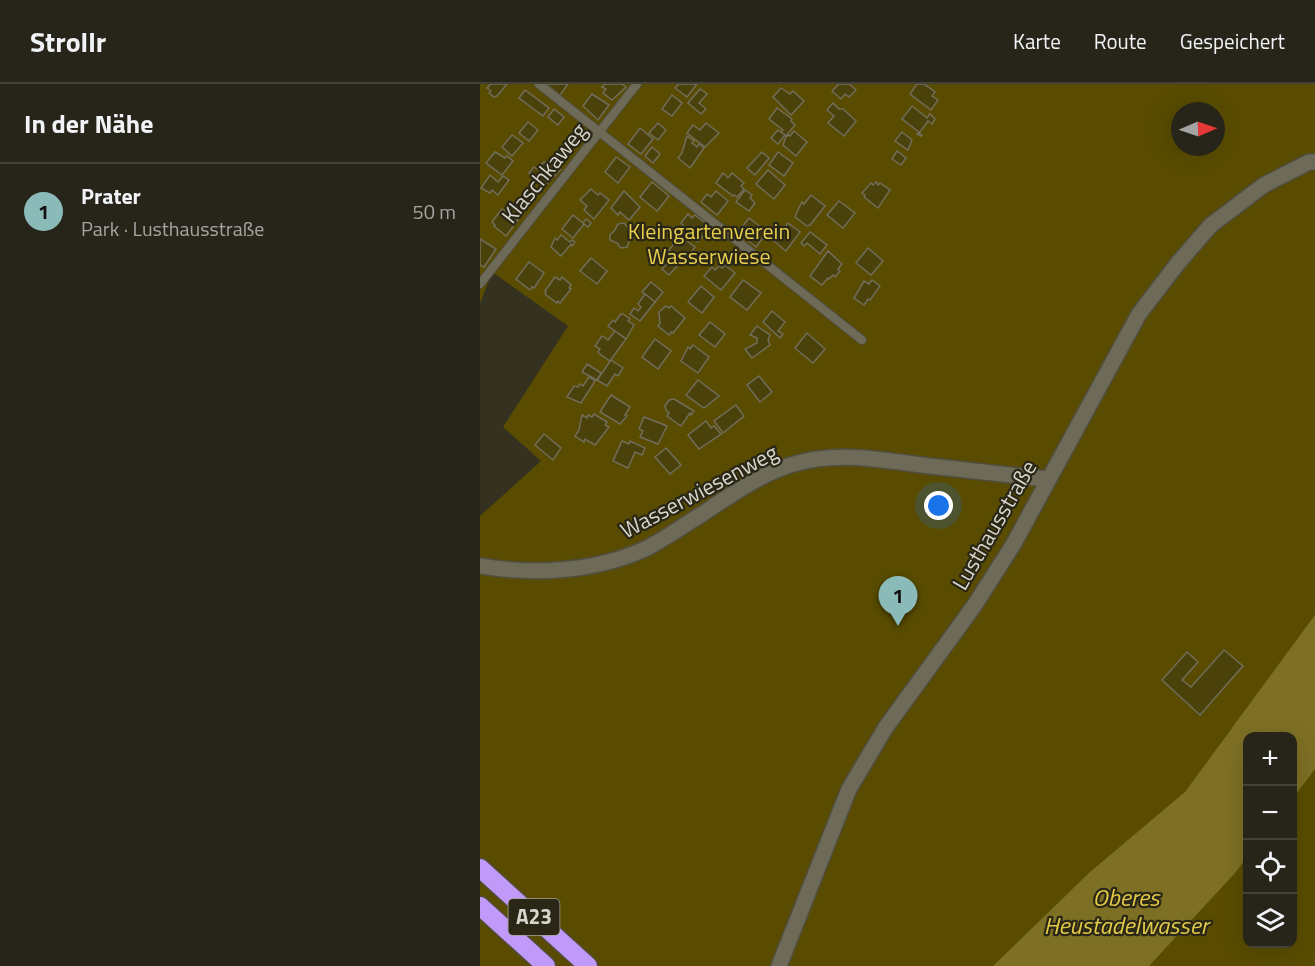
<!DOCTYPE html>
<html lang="de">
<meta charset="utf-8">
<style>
body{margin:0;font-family:"Titillium Web",sans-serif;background:#2f2d22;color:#f1f3f6}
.controls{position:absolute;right:18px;bottom:18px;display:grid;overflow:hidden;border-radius:12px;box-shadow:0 6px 24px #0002}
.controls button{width:54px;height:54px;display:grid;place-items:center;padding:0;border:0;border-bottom:2px solid #434238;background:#272519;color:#f1f3f6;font:30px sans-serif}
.compass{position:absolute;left:691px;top:18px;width:54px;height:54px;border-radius:50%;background:#272519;box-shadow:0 6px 24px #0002;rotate:88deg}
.you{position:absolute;left:459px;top:422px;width:21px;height:21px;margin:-15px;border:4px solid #fff;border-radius:50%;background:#1a73e8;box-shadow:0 0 0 9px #1a73e833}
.badge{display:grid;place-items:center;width:39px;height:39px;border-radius:50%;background:#8bbbb9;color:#111;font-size:20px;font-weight:700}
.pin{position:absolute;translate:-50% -50px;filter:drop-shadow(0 2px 3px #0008)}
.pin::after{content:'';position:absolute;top:32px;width:21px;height:18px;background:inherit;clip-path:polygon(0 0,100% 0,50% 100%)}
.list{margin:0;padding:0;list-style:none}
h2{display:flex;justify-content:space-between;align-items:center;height:78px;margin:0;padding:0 24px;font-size:26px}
h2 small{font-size:20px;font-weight:400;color:#a4a5a2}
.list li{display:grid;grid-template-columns:39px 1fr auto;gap:18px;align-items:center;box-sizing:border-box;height:96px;padding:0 24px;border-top:2px solid #434238}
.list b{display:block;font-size:22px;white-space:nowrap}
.list p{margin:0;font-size:20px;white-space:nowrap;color:#a4a5a2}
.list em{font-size:20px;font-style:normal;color:#a4a5a2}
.icon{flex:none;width:33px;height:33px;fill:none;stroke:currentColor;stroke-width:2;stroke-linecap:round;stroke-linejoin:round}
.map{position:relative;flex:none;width:835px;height:882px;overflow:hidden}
header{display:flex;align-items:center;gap:36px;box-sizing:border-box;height:84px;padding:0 30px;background:#272519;border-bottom:2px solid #434238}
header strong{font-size:28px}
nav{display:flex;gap:33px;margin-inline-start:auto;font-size:21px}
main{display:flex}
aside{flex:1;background:#272519}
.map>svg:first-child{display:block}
</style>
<header>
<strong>Strollr</strong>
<nav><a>Karte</a><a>Route</a><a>Gespeichert</a></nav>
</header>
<main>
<aside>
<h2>In der Nähe<small></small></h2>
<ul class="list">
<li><span class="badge">1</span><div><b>Prater</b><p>Park · Lusthausstraße</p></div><em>50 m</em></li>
</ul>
</aside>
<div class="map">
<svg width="835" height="882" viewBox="0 0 835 882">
<rect width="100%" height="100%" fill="#343121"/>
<path fill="#594c00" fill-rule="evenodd" d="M0,0H835V882H0V432L61,377L23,343L88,242L12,188L0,220ZM700,27H736V63H700ZM768,652H812V860H768Z"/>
<path fill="#7d6f24" d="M835,531V685L813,714L812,652H768L767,773L755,789L669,882H513L610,788L705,708Z"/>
<g fill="#4b410b" stroke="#716d5b" stroke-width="1.5">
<path d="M11,0H27L17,12L14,13L9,9L11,7L7,4Z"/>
<path d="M66,0H88L80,11Z"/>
<path d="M125,0H142L146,3L132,16L123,9L126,5L122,3Z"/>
<path d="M199,0H217L207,13L195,4Z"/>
<path d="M359,0H369L376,6L369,13L365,10L361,15L352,7Z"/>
<path d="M437,0H444L455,8L452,12L458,16L451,26L430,10Z"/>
<path d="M301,4L310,10L313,7L324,17L311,31L293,13Z"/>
<path d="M220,5L227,10L219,19L226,25L221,30L208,19Z"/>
<path d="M45,6L69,24L63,32L39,14Z"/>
<path d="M112,10L129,21L118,36L103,22Z"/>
<path d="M192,11L202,19L192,32L182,25Z"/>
<path d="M353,19L359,25H363L376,37L364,52L348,39L354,32L347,26Z"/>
<path d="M432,22L447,34L450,30L455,35L452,40L448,37L439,49L442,51L441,52L437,50L439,48L422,35Z"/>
<path d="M297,24L312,35L311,37L315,41L306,52L301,48L303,46L289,35Z"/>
<path d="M74,25L84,33L78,41L68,33Z"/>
<path d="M48,38L58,46L49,57L39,49Z"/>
<path d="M178,39L186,46L178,56L169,49Z"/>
<path d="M226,39L239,49L225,63L207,49L213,41L220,46Z"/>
<path d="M160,44L173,55L161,70L148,60Z"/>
<path d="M298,46L305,51L298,60L291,54Z"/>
<path d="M314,47L327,58L316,72L303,61L306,53L308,51L310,52Z"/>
<path d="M422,48L432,56L428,66L415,57Z"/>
<path d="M32,51L43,59L32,72L22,63Z"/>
<path d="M207,52L214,57L212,59L217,63L219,60L224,64L210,84L198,74L202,69Z"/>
<path d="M172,63L180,70L173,79L165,72Z"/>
<path d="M417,67L426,74L421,81L412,75Z"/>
<path d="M15,68L25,74L27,72L33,77L22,91L6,79Z"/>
<path d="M282,68L289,74L275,91L267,84Z"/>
<path d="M298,68L313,79L304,92L289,81Z"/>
<path d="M136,73L150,83L138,99L125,88Z"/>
<path d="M64,78L72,85L76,81L81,85L64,103L49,89L54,83L57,85Z"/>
<path d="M288,86L305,101L294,115L276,100Z"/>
<path d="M243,89L248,94L252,89L264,99L261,102L264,105L257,113L254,111L253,112L236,99Z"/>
<path d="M10,91L18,98L23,92L29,96L18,111L12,106L10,109L1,104Z"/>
<path d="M172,98L189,112L177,127L160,113Z"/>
<path d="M396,98L398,101L400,99L410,106L398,124L384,113L385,111L382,109L391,99L393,101Z"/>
<path d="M111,105L118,111L120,109L129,116L114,135L104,126L107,122L100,116Z"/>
<path d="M265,106L272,111L270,114L275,119L269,127L256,118Z"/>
<path d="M144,107L160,123L149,136L140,128L138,131L131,124Z"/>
<path d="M236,107L248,117L237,131L221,118L227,110L231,113Z"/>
<path d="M331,111L345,122L330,141L327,142L315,133L316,130L322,118L324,120Z"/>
<path d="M359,117L375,129L363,144L347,131Z"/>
<path d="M22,125L38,136L26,152L14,142L15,141L12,138Z"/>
<path d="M208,130L212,134L215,131L230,143L218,158L203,146L205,143L201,139Z"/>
<path d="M93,131L103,139L106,135L111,139L108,143L104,140L93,154L82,145Z"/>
<path d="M269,134L287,148L276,163L258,148Z"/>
<path d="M144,139L148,144L154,147L155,153L149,157L147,163L141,164L137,159L130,156V151L135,146L138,140Z"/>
<path d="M308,139L320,148L306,167L294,157Z"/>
<path d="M330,148L347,161L340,170L327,159L324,162L321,159Z"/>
<path d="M81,151L90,158L92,156L95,158L92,162L91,160L81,172L71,163L75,154L77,156Z"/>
<path d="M200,152L215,163L204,177L189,166Z"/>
<path d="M0,155L16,165L4,183L0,181Z"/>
<path d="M388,164L403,177L391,191L376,179Z"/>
<path d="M348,167L362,180L358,185L360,187L355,193L353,191L349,195L348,194L342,201L330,192Z"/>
<path d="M111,174L127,187L117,200L100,187Z"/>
<path d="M191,176L198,181L189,191L182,185Z"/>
<path d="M49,178L64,189L54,204L52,203L50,206L36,195Z"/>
<path d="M245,181L255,189L241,206L224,192L232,183L235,186L239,182L242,184Z"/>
<path d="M75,193L80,196L82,193L91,201L89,204L91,205L80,219L78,217L77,219L65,210L66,208L65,207Z"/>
<path d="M263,196L281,209L267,226L250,213Z"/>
<path d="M392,196L400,202L390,216L388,215L384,221L374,214L384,197L389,200Z"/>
<path d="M171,198L183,208L175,218L162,208Z"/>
<path d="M221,202L234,213L222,229L208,218Z"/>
<path d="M165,210L175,218L160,237L150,230L154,224L158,227L161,223L158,220Z"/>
<path d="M186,222L189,224L191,222L205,234L193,249L191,248L189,251L178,242L180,239L179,228Z"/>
<path d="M292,227L305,238L298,247L303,250L300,254L283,238Z"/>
<path d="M141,230H143L150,235L148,237L154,241L146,255L128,242L133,236L135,238Z"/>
<path d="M230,238L245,250L235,263L219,251Z"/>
<path d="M277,242L290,251L288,256L290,261L272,274L265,265L277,259V254L270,251Z"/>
<path d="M135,247L146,255L130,277L121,271L118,268L120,265L115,262L122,252L128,256Z"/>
<path d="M327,249L345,265L333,279L315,264Z"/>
<path d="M175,255L191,267L178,285L162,273Z"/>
<path d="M213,261L229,273L218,289L201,277L208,263L210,265Z"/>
<path d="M131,276L143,284L138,292L135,290L127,302L117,296Z"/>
<path d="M107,280L121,289L117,296L102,288Z"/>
<path d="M279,292L292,308L280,318L267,301Z"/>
<path d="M109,293L115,297L101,319L87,313L94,302L98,303L100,300L103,302Z"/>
<path d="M218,296L239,312L224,324L206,311Z"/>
<path d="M131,311L150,323L145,331L147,332L140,340L120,328Z"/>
<path d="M194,315L214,327L211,331L210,329L201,342L187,332L189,329L186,326L185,322L189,316Z"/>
<path d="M256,321L264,332L243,349L234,337Z"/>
<path d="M114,330L127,338L125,341L129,343L115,361L105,355L104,358L95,352L99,346L102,331L107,334L108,331L112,333Z"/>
<path d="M164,333L187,342L178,360L160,353L163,347L159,345Z"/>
<path d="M226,337L231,344L234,342L241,350L219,365L208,351Z"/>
<path d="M64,350L81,364L73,376L55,361Z"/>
<path d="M142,357L149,360L150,357L165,364L162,371L155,368L148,384L133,377Z"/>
<path d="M186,364L201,381L190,390L175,373Z"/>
<path d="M744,566L763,582L720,631L682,596L707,568L718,578L702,596L711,603Z"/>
</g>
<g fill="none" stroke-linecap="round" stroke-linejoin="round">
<defs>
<g id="service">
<path d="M59,0L382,256"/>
<path d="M0,200L157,0"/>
</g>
<g id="minor">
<path d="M0,482C54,491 114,488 165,465C183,456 201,443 219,432C248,413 277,392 310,381C358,366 401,376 449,382C489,386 528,391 567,395"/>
<path d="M299,882L369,705L406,643L494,522L533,461L659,230L698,179L731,141L784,101L829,78H835"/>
</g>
<g id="motorway">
<path d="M0,784L108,882"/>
<path d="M0,822L66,882"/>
</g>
</defs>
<use href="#service" stroke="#514e40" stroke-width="10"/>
<use href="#minor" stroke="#514e40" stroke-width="18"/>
<use href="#motorway" stroke="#514e40" stroke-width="21"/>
<use href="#service" stroke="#6e6a58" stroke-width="8"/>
<use href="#minor" stroke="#6e6a58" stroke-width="15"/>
<use href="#motorway" stroke="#c199f8" stroke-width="18"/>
</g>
<g text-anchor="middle" stroke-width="4.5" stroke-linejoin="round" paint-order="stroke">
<rect fill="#2a2717" stroke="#a4a296" stroke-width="1.5" x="28.5" y="815" width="51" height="36" rx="4.5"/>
<g font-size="21" font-weight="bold" fill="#d8d6cc">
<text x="54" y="840">A23</text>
</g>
<g font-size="22" fill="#d8d6cc" stroke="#2a2717">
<text transform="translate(64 89) rotate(-51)" y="8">Klaschkaweg</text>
<text transform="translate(219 407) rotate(-28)" y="8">Wasserwiesenweg</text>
<text transform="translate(514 441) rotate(-60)" y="8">Lusthausstraße</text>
</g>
<g font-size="22" fill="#e7ce4c" stroke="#2a2717">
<text x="229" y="155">Kleingartenverein<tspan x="229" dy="25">Wasserwiese</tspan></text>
</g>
<g font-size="24" font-style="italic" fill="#e3ca47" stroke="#2a2717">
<text x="646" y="822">Oberes<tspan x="646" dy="28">Heustadelwasser</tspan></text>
</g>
</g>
</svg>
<div class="controls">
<button>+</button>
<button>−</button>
<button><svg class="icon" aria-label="locate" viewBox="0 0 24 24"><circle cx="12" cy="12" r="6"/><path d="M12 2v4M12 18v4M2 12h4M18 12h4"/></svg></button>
<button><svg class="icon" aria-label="layers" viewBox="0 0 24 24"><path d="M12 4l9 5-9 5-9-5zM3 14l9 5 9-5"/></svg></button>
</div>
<svg class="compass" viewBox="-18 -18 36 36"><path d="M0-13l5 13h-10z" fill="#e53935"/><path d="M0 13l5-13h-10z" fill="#a4a5a2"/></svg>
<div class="you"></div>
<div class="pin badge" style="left:418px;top:542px">1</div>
</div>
</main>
